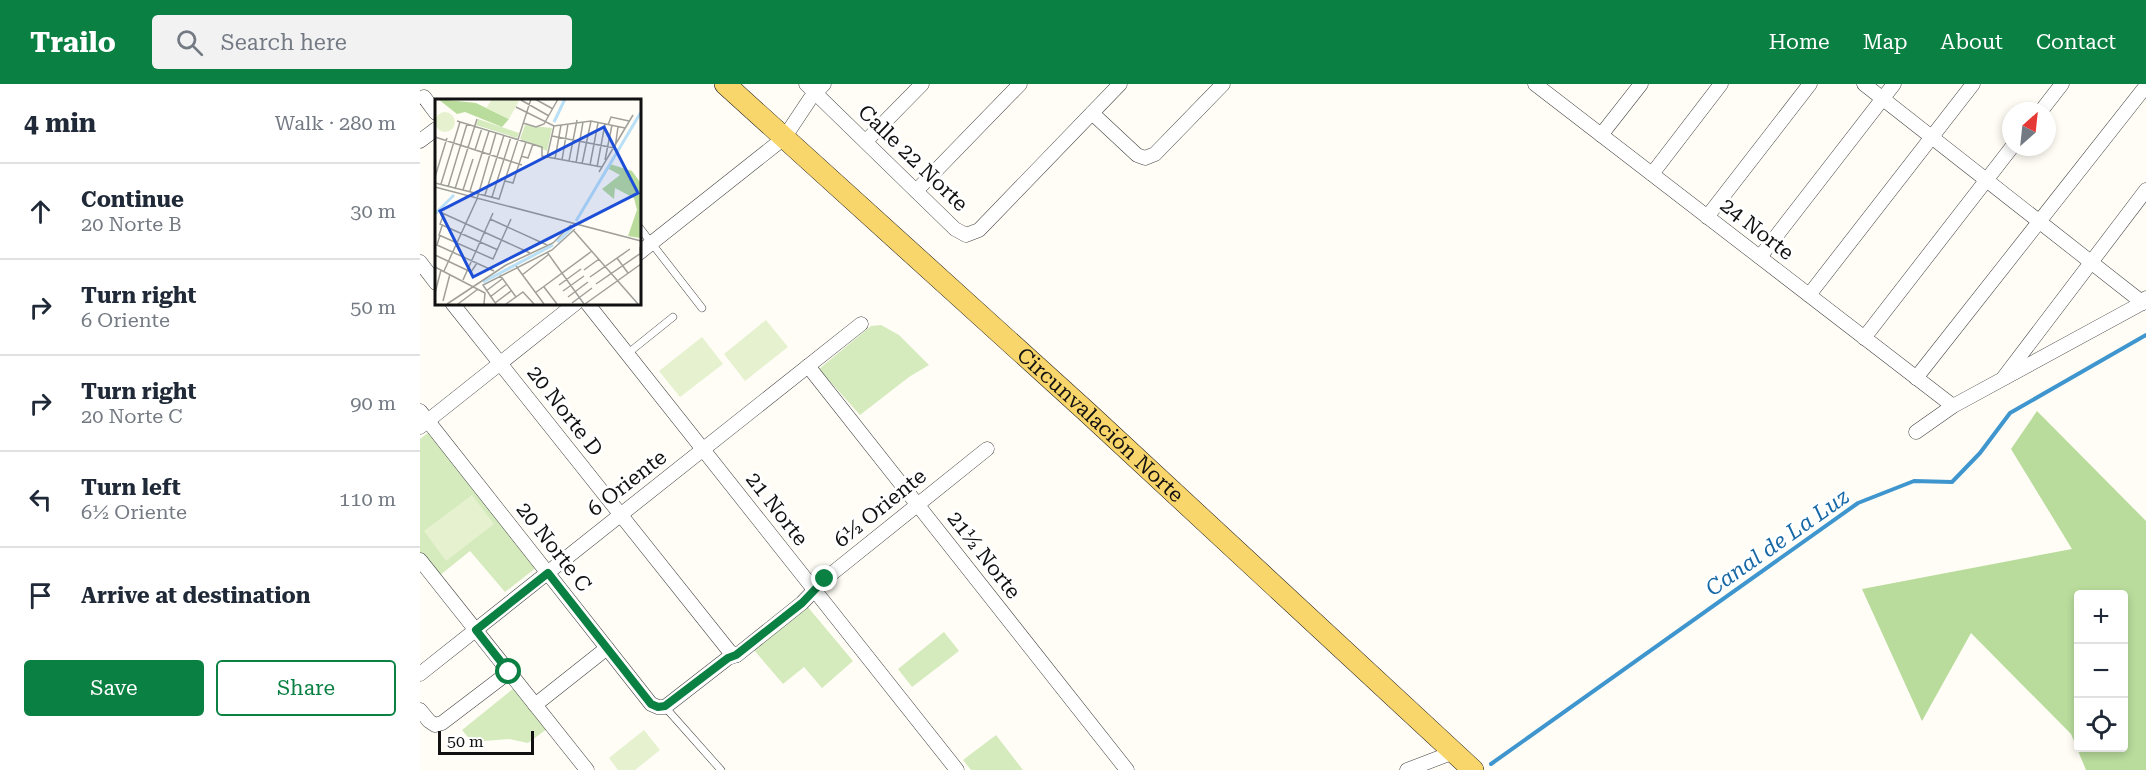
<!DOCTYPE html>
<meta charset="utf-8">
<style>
body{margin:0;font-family:"Roboto Serif",serif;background:#f2f2f3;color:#1f2937}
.controls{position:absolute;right:18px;bottom:18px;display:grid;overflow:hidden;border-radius:6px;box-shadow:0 3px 9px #0003}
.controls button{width:54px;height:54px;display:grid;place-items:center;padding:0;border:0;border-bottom:2px solid #e0e1e3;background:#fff;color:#1f2937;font:30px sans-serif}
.compass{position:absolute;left:1582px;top:18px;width:54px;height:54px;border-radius:50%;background:#fff;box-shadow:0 3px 9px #0003;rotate:27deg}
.scale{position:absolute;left:18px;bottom:15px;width:96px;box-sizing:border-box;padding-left:6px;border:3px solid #111;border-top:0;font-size:16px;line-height:21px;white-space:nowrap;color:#111;-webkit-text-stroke:4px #fff;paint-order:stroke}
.stop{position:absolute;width:18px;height:18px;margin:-14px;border:4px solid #0b8043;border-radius:50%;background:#fff}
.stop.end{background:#0b8043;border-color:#fff;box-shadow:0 2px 6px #0008}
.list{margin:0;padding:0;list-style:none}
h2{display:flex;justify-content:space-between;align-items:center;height:78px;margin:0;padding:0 24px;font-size:26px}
h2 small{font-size:20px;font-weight:400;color:#747a83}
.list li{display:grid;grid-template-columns:39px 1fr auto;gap:18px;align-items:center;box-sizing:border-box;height:96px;padding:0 24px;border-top:2px solid #e0e1e3}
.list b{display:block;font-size:22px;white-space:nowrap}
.list p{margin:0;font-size:20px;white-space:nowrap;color:#747a83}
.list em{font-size:20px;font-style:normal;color:#747a83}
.actions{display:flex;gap:12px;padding:18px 24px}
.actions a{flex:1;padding:14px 0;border:2px solid #0b8043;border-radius:6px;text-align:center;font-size:21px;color:#0b8043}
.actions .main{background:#0b8043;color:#fff}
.icon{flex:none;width:33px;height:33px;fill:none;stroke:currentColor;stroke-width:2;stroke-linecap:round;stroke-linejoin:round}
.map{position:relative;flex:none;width:1726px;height:686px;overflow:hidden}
header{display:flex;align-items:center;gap:36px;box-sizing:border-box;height:84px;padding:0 30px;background:#0b8043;color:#fff}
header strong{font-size:28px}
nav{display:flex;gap:33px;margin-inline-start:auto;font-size:21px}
.search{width:420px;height:54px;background:#f2f2f3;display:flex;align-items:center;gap:15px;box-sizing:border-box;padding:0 21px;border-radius:6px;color:#747a83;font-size:22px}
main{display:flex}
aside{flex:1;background:#fff}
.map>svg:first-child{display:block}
</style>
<header>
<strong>Trailo</strong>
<div class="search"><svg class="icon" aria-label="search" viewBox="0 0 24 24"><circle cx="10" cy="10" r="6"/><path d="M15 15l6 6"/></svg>Search here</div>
<nav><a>Home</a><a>Map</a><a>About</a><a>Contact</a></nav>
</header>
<main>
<aside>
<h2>4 min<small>Walk · 280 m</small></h2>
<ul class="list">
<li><svg class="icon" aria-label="ahead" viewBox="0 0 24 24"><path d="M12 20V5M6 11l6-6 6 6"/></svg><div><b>Continue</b><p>20 Norte B</p></div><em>30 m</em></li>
<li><svg class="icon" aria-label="right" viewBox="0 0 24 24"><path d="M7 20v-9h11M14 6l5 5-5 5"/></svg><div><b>Turn right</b><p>6 Oriente</p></div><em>50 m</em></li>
<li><svg class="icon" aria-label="right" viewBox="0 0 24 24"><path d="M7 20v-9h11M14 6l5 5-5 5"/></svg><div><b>Turn right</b><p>20 Norte C</p></div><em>90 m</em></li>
<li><svg class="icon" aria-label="left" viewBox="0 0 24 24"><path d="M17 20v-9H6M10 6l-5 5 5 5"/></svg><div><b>Turn left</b><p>6½ Oriente</p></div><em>110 m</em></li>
<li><svg class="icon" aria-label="arrive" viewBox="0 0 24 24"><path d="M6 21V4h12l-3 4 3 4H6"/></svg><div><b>Arrive at destination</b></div></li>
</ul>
<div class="actions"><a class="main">Save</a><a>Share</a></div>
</aside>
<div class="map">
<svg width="1726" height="686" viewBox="0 0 1726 686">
<rect width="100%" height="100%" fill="#fffdf5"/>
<g fill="#d5ebbd">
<path d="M461,241L479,251L509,281L489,293L440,331L399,285L451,242Z"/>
<path d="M9,348L117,483L85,508L50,467L19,492L0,469V355Z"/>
<path d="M387,522L433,577L402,604L384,583L363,600L334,566Z"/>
<path d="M524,548L539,567L492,603L478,585Z"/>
<path d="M94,604L127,645L108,659L89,655L52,658L42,646Z"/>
<path d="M576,651L603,686H551L543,676Z"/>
</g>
<path fill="#b9dc9c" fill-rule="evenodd" d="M1617,327L1726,437V686H1666L1651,650L1551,549L1502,637L1442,505L1652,465L1591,365ZM1658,511H1704V664H1658Z"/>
<g fill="#e6f2cf">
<path d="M346,236L368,263L325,297L304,270Z"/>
<path d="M282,253L303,280L260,313L239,287Z"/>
<path d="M52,411L74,440L26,477L4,447Z"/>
<path d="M224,646L240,666L215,686H198L189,674Z"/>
</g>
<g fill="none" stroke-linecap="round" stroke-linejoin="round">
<path stroke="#3f96cf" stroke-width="4" d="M1071,680L1438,419L1494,397L1532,398L1560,369L1590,329L1726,251"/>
<defs>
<g id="lane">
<path d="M219,143L282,224"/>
<path d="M207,270L253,233"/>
<path d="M245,623L301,686"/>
</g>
<g id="street">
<path d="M386,0L535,145L546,151L559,146L700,0"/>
<path d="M1115,0L1533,322"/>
<path d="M1444,0L1723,219L1726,214"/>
<path d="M4,13L16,29"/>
<path d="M1621,27L1642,0"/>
<path d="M672,29L717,71L725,74L735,70L803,0"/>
<path d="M1181,51L1221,0"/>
<path d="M0,57L16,45"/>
<path d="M446,57L502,0"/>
<path d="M1232,90L1301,0"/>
<path d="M496,107L600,0"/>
<path d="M1287,133L1390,0"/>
<path d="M219,169L364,54L390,15L404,0"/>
<path d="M1340,173L1474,0"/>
<path d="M0,178L16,199"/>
<path d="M1389,211L1553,0"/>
<path d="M32,219L310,568L317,571"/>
<path d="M167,219L537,686"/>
<path d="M1444,254L1592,63"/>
<path d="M388,282L707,686"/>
<path d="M1584,293L1726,106"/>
<path d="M1496,294L1726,2"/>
<path d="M0,327L231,620L238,623H245L308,574L317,571L382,519L405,495L567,365"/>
<path d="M0,343L156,219"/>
<path d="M1496,348L1533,322L1726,217"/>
<path d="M0,476L167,686"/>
<path d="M0,590L441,240"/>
<path d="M115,621L187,564"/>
<path d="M0,626L9,637L15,641L22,639L89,588"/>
<path d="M987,686L1034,668"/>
</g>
<g id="primary">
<path id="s1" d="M305,0L667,328L1053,686"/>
</g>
</defs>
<use href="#lane" stroke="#444" stroke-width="8"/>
<use href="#street" stroke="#444" stroke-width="15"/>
<use href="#primary" stroke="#222" stroke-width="22"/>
<use href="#lane" stroke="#fff" stroke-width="7"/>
<use href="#street" stroke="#fff" stroke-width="14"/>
<use href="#primary" stroke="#f9d66b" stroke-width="21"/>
</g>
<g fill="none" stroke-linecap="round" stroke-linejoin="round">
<path stroke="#0b8043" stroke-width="8" d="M89,588L56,546L128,489L231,620L238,623L245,622L308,574L316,571L382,519L405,495"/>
</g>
<g text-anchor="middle" stroke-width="6" stroke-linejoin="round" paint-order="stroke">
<g font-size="21" fill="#111" stroke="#fff">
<text transform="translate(493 74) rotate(44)" y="7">Calle 22 Norte</text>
<text transform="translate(1337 145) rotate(38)" y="7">24 Norte</text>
<text transform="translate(145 327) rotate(52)" y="7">20 Norte D</text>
<text dy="7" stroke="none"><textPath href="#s1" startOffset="507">Circunvalación Norte</textPath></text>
<text transform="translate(207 399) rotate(-38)" y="7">6 Oriente</text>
<text transform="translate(460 424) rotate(-39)" y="7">6½ Oriente</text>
<text transform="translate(357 425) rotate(52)" y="7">21 Norte</text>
<text transform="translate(134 463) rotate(52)" y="7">20 Norte C</text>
<text transform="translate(564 471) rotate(52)" y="7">21½ Norte</text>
</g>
<g font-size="22" font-style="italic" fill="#1768a6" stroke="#fff">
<text transform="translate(1357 458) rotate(-35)" y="8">Canal de La Luz</text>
</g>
</g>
<g transform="translate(15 15)">
<rect width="206" height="206" fill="#fffdf5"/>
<path d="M43,20L84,34L82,39L41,26ZM90,26L117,29L112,52L85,40Z" fill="#d5ebbd"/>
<path d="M3,0L41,4L74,20L67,28L30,13L22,15ZM175,65L197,72L205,83V139L193,137L202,111L199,99L180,89L179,100L167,90L185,76L174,70Z" fill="#b9dc9c"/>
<path d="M57,0H85L74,20L51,9ZM0 23a10 10 0 1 1 20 0a10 10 0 1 1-20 0Z" fill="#e6f2cf"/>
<path fill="none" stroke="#b9e0f7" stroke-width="3" d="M119,23L130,0M0,115L19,96M141,122L206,13M122,143L137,129M48,183L118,146"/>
<path fill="none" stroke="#a09f9a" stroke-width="1.5" d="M100,0L118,10M86,1L114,17M81,8L119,27L156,22L190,29M22,22L107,48V57L167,68M88,24L101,28L109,25L123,0M173,26L176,18L194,22M117,37L180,49L183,28M0,38L87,66M40,51L47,29M86,57L93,59L98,45M112,58L119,27M120,60L126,26M127,61L133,25M170,61L177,26M134,62L142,21M141,64L148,23M147,65L156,22M155,66L163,24M162,68L170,25M164,73L198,16M0,78L12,39M70,82L78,84L91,43M0,84L64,100L96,0M6,85L25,23M0,88L206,142M13,88L32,25M20,90L42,20M28,91L38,60M35,92L54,32M50,96L69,36M57,98L76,38M5,113L95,154M9,115L5,125L63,151M55,120L112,146M7,127L4,136L58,160L76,120M139,132L203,205M5,136L2,146L59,172M205,148L206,168M112,153L149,205M0,156L36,173L42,164M182,159L193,174M81,167L109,205M0,168L50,194L49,205M149,171L164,160M9,172L42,100L61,34M65,176L81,198M87,176L113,156M155,178L195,150M28,181L58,114M161,185L206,154M124,186L146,170M109,188L122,205M51,192L67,180M128,192L149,177M0,194L6,171M100,194L157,152M55,198L72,185M133,198L153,183M8,202L15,175M60,204L76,192M137,204L157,189M12,205L71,166L118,144L136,126M23,205L43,190M61,205L48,186L117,151L140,130M71,205L88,193L99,205M150,205L206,165"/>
<path fill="#1d4ed8" fill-opacity="0.15" stroke="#1d4ed8" stroke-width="3" d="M169,28L203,94L38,178L5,112Z"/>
<rect width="206" height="206" fill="none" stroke="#111" stroke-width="3"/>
</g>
</svg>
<div class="controls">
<button>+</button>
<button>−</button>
<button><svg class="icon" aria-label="locate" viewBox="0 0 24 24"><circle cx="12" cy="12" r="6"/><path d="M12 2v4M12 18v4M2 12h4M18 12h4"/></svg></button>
</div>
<svg class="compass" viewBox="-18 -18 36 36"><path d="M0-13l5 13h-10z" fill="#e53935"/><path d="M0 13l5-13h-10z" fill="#747a83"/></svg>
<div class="scale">50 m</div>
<div class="stop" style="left:89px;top:588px"></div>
<div class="stop end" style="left:405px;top:495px"></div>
</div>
</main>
